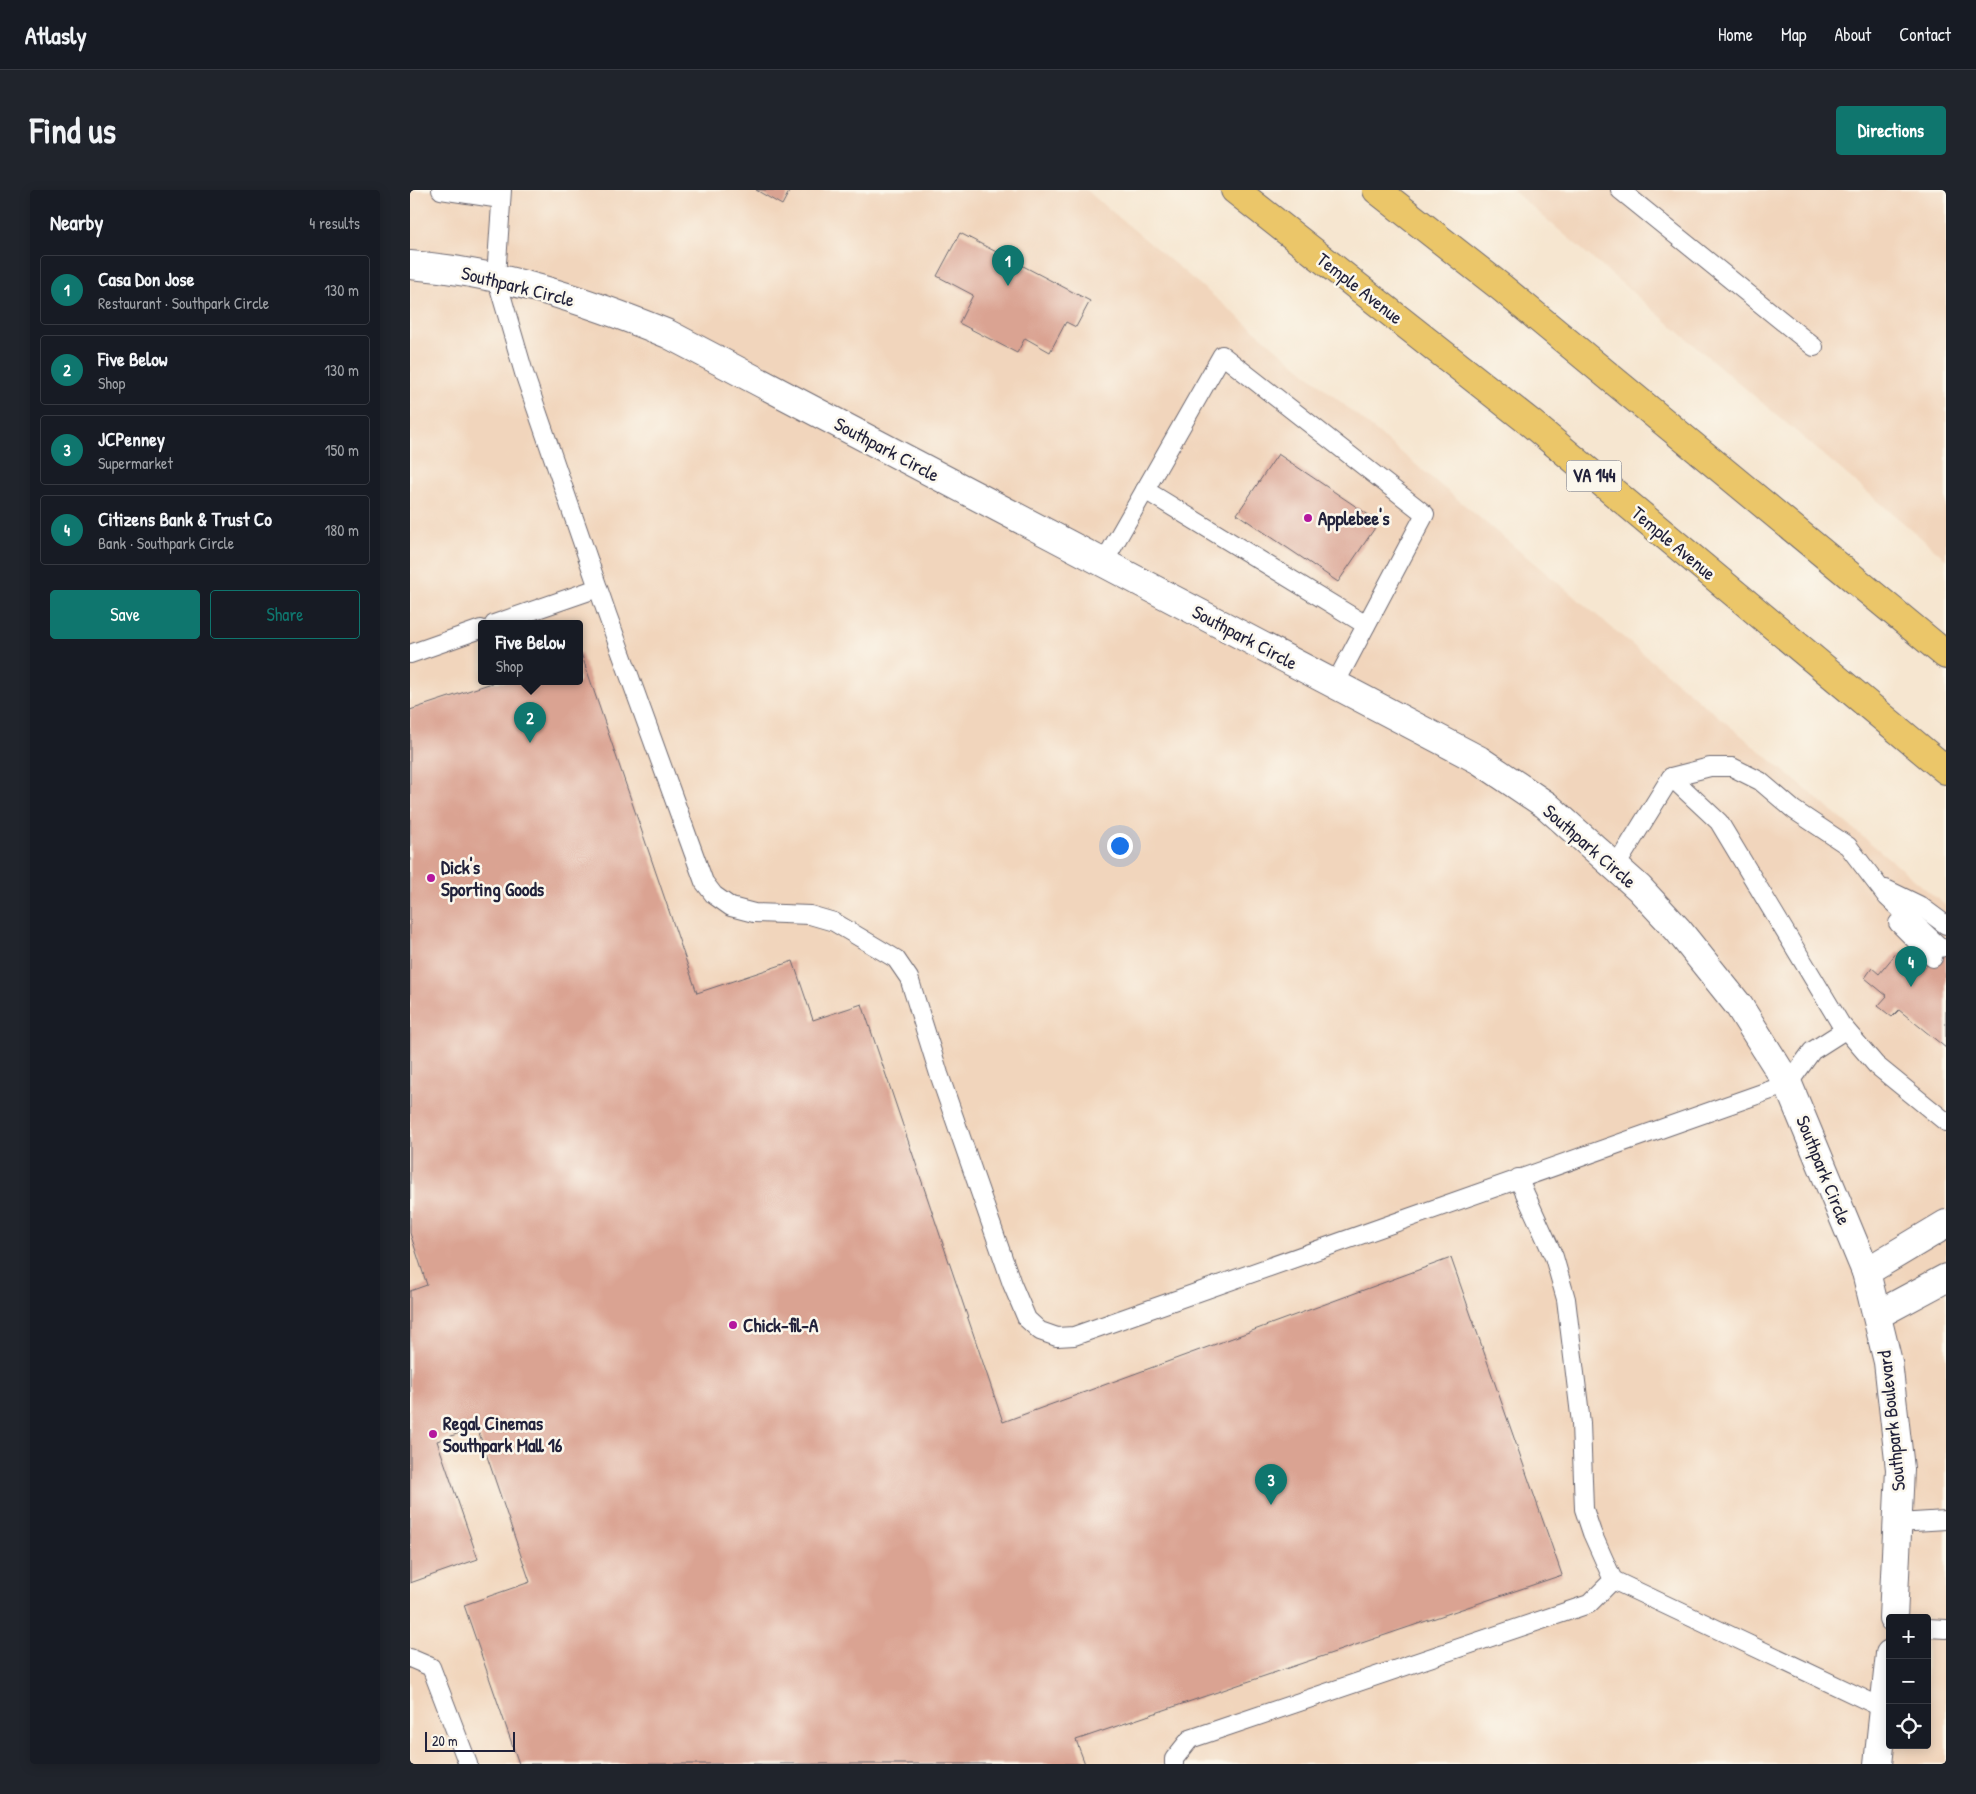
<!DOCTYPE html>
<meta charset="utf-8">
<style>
body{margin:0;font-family:"Patrick Hand",sans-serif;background:#20242c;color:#f1f3f6}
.controls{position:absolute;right:15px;bottom:15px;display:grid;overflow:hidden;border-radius:5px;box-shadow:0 2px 12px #0003}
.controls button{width:45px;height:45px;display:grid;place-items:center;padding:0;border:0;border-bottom:1px solid #363941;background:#171b24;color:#f1f3f6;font:25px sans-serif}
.scale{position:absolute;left:15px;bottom:12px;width:90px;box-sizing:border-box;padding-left:5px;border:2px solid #22223b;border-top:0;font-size:14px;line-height:18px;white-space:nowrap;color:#22223b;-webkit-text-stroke:4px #fbf7ec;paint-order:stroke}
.you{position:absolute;left:709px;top:655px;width:18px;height:18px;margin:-12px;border:4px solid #fff;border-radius:50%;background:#1a73e8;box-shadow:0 0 0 8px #1a73e833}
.badge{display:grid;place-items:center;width:32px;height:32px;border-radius:50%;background:#0f766e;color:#fff;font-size:16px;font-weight:700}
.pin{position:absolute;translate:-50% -41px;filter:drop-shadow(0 1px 2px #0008)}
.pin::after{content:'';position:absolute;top:26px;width:18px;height:15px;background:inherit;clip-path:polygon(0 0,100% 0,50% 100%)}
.popup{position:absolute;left:68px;top:430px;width:105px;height:65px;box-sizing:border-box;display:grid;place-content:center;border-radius:5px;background:#171b24;filter:drop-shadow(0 1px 4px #0005);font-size:16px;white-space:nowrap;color:#9ea1a6}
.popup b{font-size:19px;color:#f1f3f6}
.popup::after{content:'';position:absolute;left:50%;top:100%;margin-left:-10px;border:10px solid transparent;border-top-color:#171b24}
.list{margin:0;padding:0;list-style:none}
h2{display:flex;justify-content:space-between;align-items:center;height:65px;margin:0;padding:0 20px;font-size:21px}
h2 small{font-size:16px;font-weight:400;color:#9ea1a6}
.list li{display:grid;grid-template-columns:32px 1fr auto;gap:15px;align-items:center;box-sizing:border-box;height:70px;margin:0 10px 10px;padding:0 10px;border:1px solid #363941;border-radius:5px}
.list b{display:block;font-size:19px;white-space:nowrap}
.list p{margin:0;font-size:16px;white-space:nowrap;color:#9ea1a6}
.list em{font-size:16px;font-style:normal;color:#9ea1a6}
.actions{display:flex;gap:10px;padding:15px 20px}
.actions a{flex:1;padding:11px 0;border:1px solid #0f766e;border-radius:5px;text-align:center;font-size:18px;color:#0f766e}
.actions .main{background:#0f766e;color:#fff}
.icon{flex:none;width:28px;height:28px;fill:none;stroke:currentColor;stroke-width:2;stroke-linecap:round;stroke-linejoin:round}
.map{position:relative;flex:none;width:1536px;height:1574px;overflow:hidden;border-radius:5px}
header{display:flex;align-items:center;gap:30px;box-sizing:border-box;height:70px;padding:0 25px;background:#171b24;border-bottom:1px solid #363941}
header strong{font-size:24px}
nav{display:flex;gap:28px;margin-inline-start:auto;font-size:18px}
.intro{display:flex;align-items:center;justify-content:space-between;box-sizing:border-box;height:120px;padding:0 30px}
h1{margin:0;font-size:35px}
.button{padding:12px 22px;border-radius:5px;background:#0f766e;color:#fff;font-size:18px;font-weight:700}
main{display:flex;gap:30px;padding:0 30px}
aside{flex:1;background:#171b24;border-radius:5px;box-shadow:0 2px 12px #0003}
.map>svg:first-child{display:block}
</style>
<header>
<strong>Atlasly</strong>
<nav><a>Home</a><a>Map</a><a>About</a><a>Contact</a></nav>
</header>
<div class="intro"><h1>Find us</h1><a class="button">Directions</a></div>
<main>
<aside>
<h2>Nearby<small>4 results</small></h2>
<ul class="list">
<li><span class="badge">1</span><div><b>Casa Don Jose</b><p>Restaurant · Southpark Circle</p></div><em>130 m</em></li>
<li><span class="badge">2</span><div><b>Five Below</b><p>Shop</p></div><em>130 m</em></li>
<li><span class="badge">3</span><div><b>JCPenney</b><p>Supermarket</p></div><em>150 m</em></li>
<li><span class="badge">4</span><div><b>Citizens Bank &amp; Trust Co</b><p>Bank · Southpark Circle</p></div><em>180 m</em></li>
</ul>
<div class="actions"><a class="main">Save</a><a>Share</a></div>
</aside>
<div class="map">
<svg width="1536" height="1574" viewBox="0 0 1536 1574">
<rect width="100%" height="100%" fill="#fbf7ec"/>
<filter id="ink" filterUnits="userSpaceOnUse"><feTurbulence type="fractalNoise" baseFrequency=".02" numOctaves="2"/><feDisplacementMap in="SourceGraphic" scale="10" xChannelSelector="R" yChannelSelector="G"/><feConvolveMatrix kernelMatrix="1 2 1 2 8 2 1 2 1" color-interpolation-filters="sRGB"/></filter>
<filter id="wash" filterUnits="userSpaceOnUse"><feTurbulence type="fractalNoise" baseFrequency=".0096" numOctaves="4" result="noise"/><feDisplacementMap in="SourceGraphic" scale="20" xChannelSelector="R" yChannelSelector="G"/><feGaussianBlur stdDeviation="1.12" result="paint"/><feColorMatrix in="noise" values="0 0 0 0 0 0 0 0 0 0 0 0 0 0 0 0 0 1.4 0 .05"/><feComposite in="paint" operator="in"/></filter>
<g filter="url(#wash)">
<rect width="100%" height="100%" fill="#f6e6d0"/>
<g fill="#f1d5bc" fill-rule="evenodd">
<path d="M0,0H676L1536,716V1574H0ZM71,434H169V492H71ZM1480,1428H1517V1555H1480Z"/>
<path d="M1102,0H1536V369Z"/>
</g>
<g id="blocks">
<g fill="#daa392">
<path d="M346,0H380L372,15Z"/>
<path d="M550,43L680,111L666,137L656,132L640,162L615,148L607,163L549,133L563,105L527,86Z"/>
<path d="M868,264L969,332L928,392L827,324Z"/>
<path d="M169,463H171L287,803L383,771L403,830L452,814L593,1232L1041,1068L1152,1385L666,1550L675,1574H109L54,1415L120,1392L67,1237L27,1251L68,1369L0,1393V1101L17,1095L0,1043V520L85,492H169Z"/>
<path d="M1536,753V858L1489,820L1482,827L1468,816L1477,806L1455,788L1462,778L1469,784L1488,761L1512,781Z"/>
</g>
</g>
</g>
<g filter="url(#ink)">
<use href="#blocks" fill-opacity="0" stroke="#6c676f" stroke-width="1"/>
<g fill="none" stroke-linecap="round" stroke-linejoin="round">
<defs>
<g id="service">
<path d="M31,0L91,9"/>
<path d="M92,0L86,87L114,183L197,424L294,692L304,705L321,717L344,723L400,725L424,732L486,769L499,788L529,884L602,1094L617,1129L630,1141L647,1147L664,1146L1378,894L1402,861L1435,840"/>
<path d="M1210,0L1404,157"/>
<path d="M735,300L956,435"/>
<path d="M694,372L812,165L1015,324L925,494"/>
<path d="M84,434L188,398"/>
<path d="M0,464L71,439"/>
<path d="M1261,587L1300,577H1322L1350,591L1384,620L1438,656L1477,707L1531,758"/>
<path d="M1206,676L1261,587L1309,632L1430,833L1466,875L1536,932"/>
<path d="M1476,699L1509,715L1536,735"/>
<path d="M1488,733L1523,768"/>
<path d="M1488,1333L1536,1330"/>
<path d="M1203,1390L1475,1519"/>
<path d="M1517,1438L1536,1439"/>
<path d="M0,1468L21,1477L58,1574"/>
<path d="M764,1574V1569L780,1549L1179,1414L1203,1390L1182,1343L1174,1319L1171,1233L1156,1109L1144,1067L1108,988"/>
</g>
<g id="tertiary">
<path d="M0,75C90,82 175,110 258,144L1069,570L1136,615L1229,698L1268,740L1329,816L1378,894L1456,1082L1478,1172L1490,1279L1483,1428"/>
<path d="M1456,1082L1536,1034"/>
<path d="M1467,1125L1536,1088"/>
<path d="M1468,1574L1480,1464"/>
</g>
<g id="primary">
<path d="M825,0L1122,234L1536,580"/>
<path d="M967,0L1092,98L1536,465"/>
</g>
</defs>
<use href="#service" stroke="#6c676f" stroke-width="20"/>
<use href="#tertiary" stroke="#6c676f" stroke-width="30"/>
<use href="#primary" stroke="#6c676f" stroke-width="30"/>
<use href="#service" stroke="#fff" stroke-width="18"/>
<use href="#tertiary" stroke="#fff" stroke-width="28"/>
<use href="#primary" stroke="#ebc669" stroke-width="28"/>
</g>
</g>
<g fill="#b5179e" stroke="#fbf7ec" stroke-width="2">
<circle cx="898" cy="328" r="5"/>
<circle cx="21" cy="688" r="5"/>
<circle cx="323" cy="1135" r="5"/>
<circle cx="23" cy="1244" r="5"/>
</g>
<g text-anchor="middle" stroke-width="5" stroke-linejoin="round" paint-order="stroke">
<rect fill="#fbf7ec" stroke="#636270" stroke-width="1" x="1156.5" y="270.5" width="55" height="31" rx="4"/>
<g font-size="18" font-weight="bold" fill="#22223b">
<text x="1184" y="292">VA 144</text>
</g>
<g font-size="19" fill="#22223b" stroke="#fbf7ec">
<text transform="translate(108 96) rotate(14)" y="7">Southpark Circle</text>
<text transform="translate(950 98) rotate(38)" y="7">Temple Avenue</text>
<text transform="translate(477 259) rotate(28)" y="7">Southpark Circle</text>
<text transform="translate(1264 353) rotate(40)" y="7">Temple Avenue</text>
<text transform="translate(835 447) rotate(28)" y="7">Southpark Circle</text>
<text transform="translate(1180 656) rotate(41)" y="7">Southpark Circle</text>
<text transform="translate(1414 980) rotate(68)" y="7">Southpark Circle</text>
<text transform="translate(1481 1231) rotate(-96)" y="7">Southpark Boulevard</text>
</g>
<g font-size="19" font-weight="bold" fill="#22223b" stroke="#fbf7ec" text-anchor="start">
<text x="908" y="335">Applebee's</text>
<text x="31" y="684">Dick's<tspan x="31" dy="22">Sporting Goods</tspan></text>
<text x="333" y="1142">Chick-fil-A</text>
<text x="33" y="1240">Regal Cinemas<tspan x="33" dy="22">Southpark Mall 16</tspan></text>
</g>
</g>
</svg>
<div class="controls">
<button>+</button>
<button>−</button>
<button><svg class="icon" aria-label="locate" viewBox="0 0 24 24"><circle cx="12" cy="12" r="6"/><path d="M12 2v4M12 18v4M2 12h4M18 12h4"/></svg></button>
</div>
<div class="scale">20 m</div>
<div class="you"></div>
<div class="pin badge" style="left:598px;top:96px">1</div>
<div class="pin badge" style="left:120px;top:553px">2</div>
<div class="popup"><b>Five Below</b>Shop</div>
<div class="pin badge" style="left:861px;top:1315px">3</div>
<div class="pin badge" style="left:1501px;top:797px">4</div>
</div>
</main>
